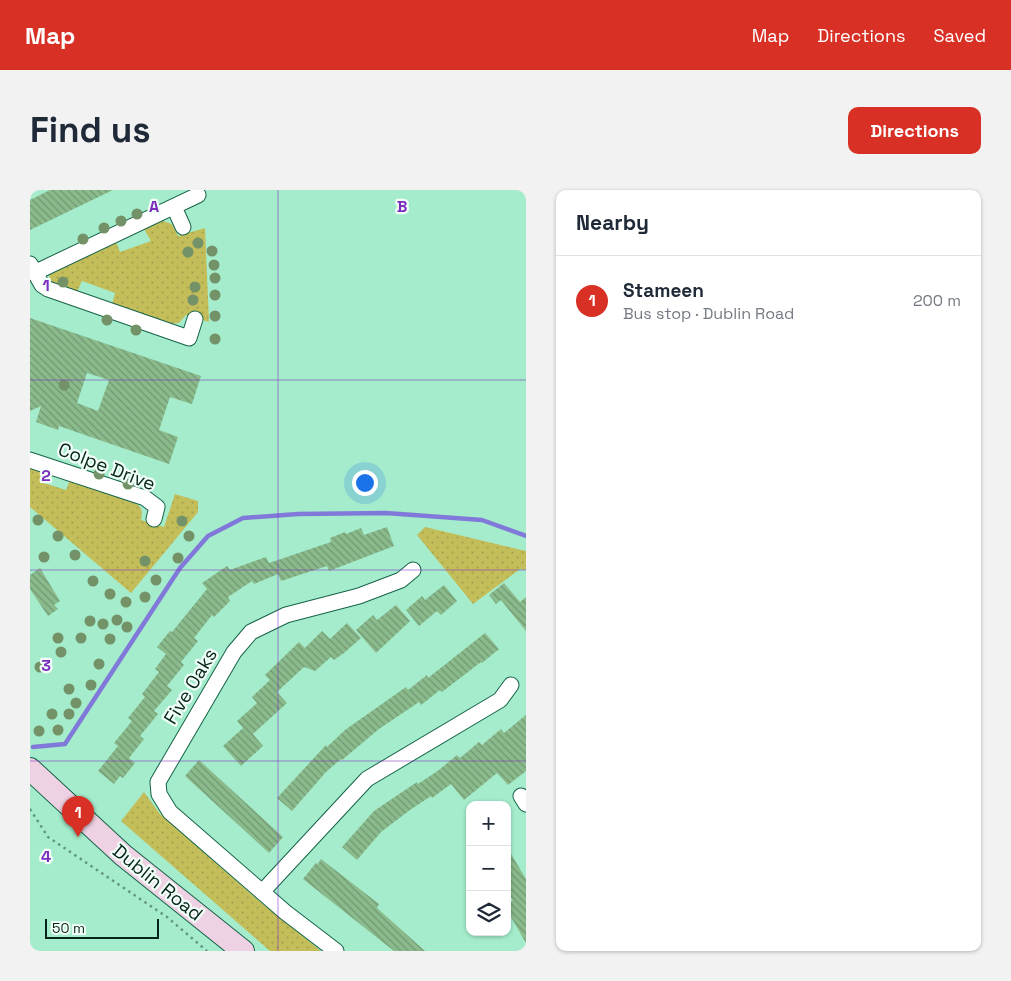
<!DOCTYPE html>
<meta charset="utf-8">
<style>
body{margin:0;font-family:"Space Grotesk",sans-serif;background:#f2f2f3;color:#1f2937}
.controls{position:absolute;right:15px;bottom:15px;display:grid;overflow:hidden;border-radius:10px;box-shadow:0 1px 4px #0004}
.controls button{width:45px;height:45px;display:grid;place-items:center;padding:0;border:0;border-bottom:1px solid #e0e1e3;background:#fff;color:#1f2937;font:25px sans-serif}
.scale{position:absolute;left:15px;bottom:12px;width:114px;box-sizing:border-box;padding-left:5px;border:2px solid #07261a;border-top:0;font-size:14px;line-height:18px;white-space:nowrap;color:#07261a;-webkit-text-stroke:4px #f1fff8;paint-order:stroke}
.you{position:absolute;left:334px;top:292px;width:18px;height:18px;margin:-12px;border:4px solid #fff;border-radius:50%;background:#1a73e8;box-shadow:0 0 0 8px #1a73e833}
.badge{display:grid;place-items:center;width:32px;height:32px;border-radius:50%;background:#d93025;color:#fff;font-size:16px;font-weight:700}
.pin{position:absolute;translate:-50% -41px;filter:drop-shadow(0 1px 2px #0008)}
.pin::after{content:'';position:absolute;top:26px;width:18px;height:15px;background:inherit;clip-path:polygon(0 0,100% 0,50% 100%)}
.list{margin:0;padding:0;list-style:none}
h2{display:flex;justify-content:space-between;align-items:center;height:65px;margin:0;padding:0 20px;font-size:21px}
h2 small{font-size:16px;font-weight:400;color:#747a83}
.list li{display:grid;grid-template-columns:32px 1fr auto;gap:15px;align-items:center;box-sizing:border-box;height:90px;padding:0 20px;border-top:1px solid #e0e1e3}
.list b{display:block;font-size:19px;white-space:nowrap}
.list p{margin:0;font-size:16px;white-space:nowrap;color:#747a83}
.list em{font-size:16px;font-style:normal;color:#747a83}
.icon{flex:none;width:28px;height:28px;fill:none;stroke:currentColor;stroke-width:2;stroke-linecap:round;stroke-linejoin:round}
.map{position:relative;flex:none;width:496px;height:761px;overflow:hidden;border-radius:10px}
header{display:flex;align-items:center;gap:30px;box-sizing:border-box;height:70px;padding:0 25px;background:#d93025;color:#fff}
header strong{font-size:24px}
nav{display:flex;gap:28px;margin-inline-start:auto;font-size:18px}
.intro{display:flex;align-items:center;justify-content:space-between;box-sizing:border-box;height:120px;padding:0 30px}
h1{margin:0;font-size:35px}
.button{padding:12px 22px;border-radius:10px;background:#d93025;color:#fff;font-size:18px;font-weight:700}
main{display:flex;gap:30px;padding:0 30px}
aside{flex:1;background:#fff;border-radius:10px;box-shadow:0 1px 4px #0004}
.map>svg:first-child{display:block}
</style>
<header>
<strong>Map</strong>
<nav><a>Map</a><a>Directions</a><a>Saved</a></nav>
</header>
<div class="intro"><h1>Find us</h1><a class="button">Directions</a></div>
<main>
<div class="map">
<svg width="496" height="761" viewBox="0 0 496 761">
<defs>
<pattern id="green-dots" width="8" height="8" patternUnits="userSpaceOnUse" patternTransform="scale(1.25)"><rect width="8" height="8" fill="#c4be5a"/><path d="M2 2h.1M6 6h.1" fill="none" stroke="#a7a34e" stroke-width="1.8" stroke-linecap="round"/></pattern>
<pattern id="building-back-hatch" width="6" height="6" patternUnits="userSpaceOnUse" patternTransform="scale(1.25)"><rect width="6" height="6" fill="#8bbb8c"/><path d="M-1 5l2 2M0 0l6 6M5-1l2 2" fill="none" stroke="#709872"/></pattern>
</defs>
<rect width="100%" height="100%" fill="#a4eccc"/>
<g fill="url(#green-dots)">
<path d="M133,31L142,34L148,46L175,38L179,132L156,125L149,133L137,134L82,114L85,103L52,91L47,102L21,94L19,85L22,82L86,52L90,62L121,51L114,39Z"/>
<path d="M0,277L17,282L14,293L36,300L40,290C55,295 97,305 108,315C113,319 112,324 111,330L134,337L145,304L168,311V322L101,403L0,317Z"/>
<path d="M395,337L496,361V380L490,379L443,414L387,345Z"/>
<path d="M114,602L130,624L228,710L291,761H240L91,631Z"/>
</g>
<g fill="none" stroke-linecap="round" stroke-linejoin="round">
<path stroke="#8079d9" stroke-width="4.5" d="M3,557L35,554L150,378L178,346L213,328L268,324L356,323L452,330L496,346"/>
</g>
<g fill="url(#building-back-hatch)" fill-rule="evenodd">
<path d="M20,0H83L0,40V10Z"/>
<path d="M0,128L171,186L162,214L140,207L129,240L148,247L139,274L29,236L28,240L6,232L11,216L0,221ZM57,183L79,190L68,221L47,213Z"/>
<path d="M357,337L364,356L299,381L297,376L251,391L248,384L224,394L222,391L198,407L200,411L184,427L182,425L164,448L168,451L151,472L154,475L137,496L142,500L124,521L128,524L110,546L114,549L99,568L105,573L93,588L90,586L84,594L68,581L88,556L84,553L102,531L98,528L115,507L112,504L129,482L125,479L136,464L127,457L140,441L142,442L177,399L172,393L197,376L200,380L236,367L239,373L301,352L300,348L315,342L316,344L331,338L334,345Z"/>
<path d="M10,378L30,411L24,415L28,419L18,426L0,399V385Z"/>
<path d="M474,393L490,412L496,407V441L471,410L466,414L459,405Z"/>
<path d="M414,395L427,411L411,425L407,421L389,436L376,420L392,406L395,410Z"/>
<path d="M366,415L380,431L346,463L326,440L343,425L347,430Z"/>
<path d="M317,433L331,448L314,463L304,470L301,467L285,481L274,477L247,502L257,513L223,544L233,556L211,576L193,556L213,538L207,531L227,513L222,507L240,490L235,485L269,452L275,458L292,441L300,449Z"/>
<path d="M455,443L469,459L452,473L451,472L412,502L410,500L391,515L389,512L349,539L312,570L311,569L296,582L262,621L247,608L296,555L297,557L315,540L376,497L378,500L397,485L398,488Z"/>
<path d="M496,525V581L478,595L467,583L434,610L421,594L402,608L401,606L380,620L351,642L327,670L312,657L344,621L387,592L388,594L409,580L427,565L430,568L449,552L452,555L471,539L474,543Z"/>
<path d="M169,570L253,647L239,663L155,586Z"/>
<path d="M477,657L496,689V753L477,720V716L483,710L477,700Z"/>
<path d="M291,669L349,714L347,718L395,761H364L273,689L286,673L288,674Z"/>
</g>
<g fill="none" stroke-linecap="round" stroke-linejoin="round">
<defs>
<g id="street">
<path d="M144,17L153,37"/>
<path d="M0,74L12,95L18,99L159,148L165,129"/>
<path d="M4,83L168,5"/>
<path d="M0,270L115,308L127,317L124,329"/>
<path d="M491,606L496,614"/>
<path d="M232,702L337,589L470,510L481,495"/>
<path d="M306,761L255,722L140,622L129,604L128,592L204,462L221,442L256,425L329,406L371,390L383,380"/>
</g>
<path id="secondary" d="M0,579L93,665L213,761"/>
</defs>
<use href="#street" stroke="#166348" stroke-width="17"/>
<use href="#secondary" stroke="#166348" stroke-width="24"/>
<path stroke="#629881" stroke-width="2.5" stroke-dasharray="2.5 4" stroke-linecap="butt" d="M0,619L18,647L137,727L177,761"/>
<use href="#street" stroke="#fff" stroke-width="15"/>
<use href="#secondary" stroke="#eed1e2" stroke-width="22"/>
</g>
<g fill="#739268">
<circle cx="107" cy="24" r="5.5"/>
<circle cx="91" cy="31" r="5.5"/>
<circle cx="74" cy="38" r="5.5"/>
<circle cx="53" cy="49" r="5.5"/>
<circle cx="168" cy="53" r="5.5"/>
<circle cx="182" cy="61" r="5.5"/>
<circle cx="158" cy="62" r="5.5"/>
<circle cx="184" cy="75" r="5.5"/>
<circle cx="185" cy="88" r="5.5"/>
<circle cx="33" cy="92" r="5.5"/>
<circle cx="165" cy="97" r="5.5"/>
<circle cx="185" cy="105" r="5.5"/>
<circle cx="163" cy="110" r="5.5"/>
<circle cx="185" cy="126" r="5.5"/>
<circle cx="77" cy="130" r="5.5"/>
<circle cx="106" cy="140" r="5.5"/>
<circle cx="185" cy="149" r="5.5"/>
<circle cx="34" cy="195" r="5.5"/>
<circle cx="69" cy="284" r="5.5"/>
<circle cx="98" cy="294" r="5.5"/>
<circle cx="8" cy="330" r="5.5"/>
<circle cx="152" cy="331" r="5.5"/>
<circle cx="28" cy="346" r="5.5"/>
<circle cx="159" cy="346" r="5.5"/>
<circle cx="45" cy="365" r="5.5"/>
<circle cx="14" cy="367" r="5.5"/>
<circle cx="148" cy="368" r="5.5"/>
<circle cx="115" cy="371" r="5.5"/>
<circle cx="126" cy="390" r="5.5"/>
<circle cx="63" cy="391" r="5.5"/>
<circle cx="80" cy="404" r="5.5"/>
<circle cx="115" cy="407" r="5.5"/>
<circle cx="96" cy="412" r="5.5"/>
<circle cx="87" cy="430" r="5.5"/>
<circle cx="60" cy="431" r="5.5"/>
<circle cx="73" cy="434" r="5.5"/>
<circle cx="97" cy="437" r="5.5"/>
<circle cx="28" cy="448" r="5.5"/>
<circle cx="51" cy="448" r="5.5"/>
<circle cx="80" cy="449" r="5.5"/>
<circle cx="31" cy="462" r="5.5"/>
<circle cx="69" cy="474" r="5.5"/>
<circle cx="10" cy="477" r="5.5"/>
<circle cx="61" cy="495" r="5.5"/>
<circle cx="39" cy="499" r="5.5"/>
<circle cx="46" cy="513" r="5.5"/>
<circle cx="22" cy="524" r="5.5"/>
<circle cx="39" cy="524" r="5.5"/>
<circle cx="28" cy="540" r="5.5"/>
<circle cx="9" cy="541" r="5.5"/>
</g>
<path fill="none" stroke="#7b2cbf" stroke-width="1" stroke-opacity="0.55" d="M248,0V761M0,190H496M0,380H496M0,571H496"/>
<g text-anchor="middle" stroke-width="4.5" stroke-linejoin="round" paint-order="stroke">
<g font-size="19" fill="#07261a" stroke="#f1fff8">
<text transform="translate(77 276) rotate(21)" y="7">Colpe Drive</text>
<text transform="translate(160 496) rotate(-59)" y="7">Five Oaks</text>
<text transform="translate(128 692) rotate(39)" y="7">Dublin Road</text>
</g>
</g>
<g font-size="16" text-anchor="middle" font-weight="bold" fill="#7b2cbf" stroke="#f1fff8" stroke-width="4.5" stroke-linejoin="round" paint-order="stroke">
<text x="124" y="22">A</text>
<text x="372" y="22">B</text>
<text x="16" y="101">1</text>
<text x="16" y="291">2</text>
<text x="16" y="481">3</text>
<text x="16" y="672">4</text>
</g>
</svg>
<div class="controls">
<button>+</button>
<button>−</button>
<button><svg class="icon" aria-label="layers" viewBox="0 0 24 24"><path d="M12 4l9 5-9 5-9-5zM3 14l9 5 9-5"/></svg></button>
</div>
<div class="scale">50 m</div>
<div class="you"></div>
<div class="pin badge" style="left:48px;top:647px">1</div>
</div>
<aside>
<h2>Nearby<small></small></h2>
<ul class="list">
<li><span class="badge">1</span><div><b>Stameen</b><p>Bus stop · Dublin Road</p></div><em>200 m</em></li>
</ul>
</aside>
</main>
